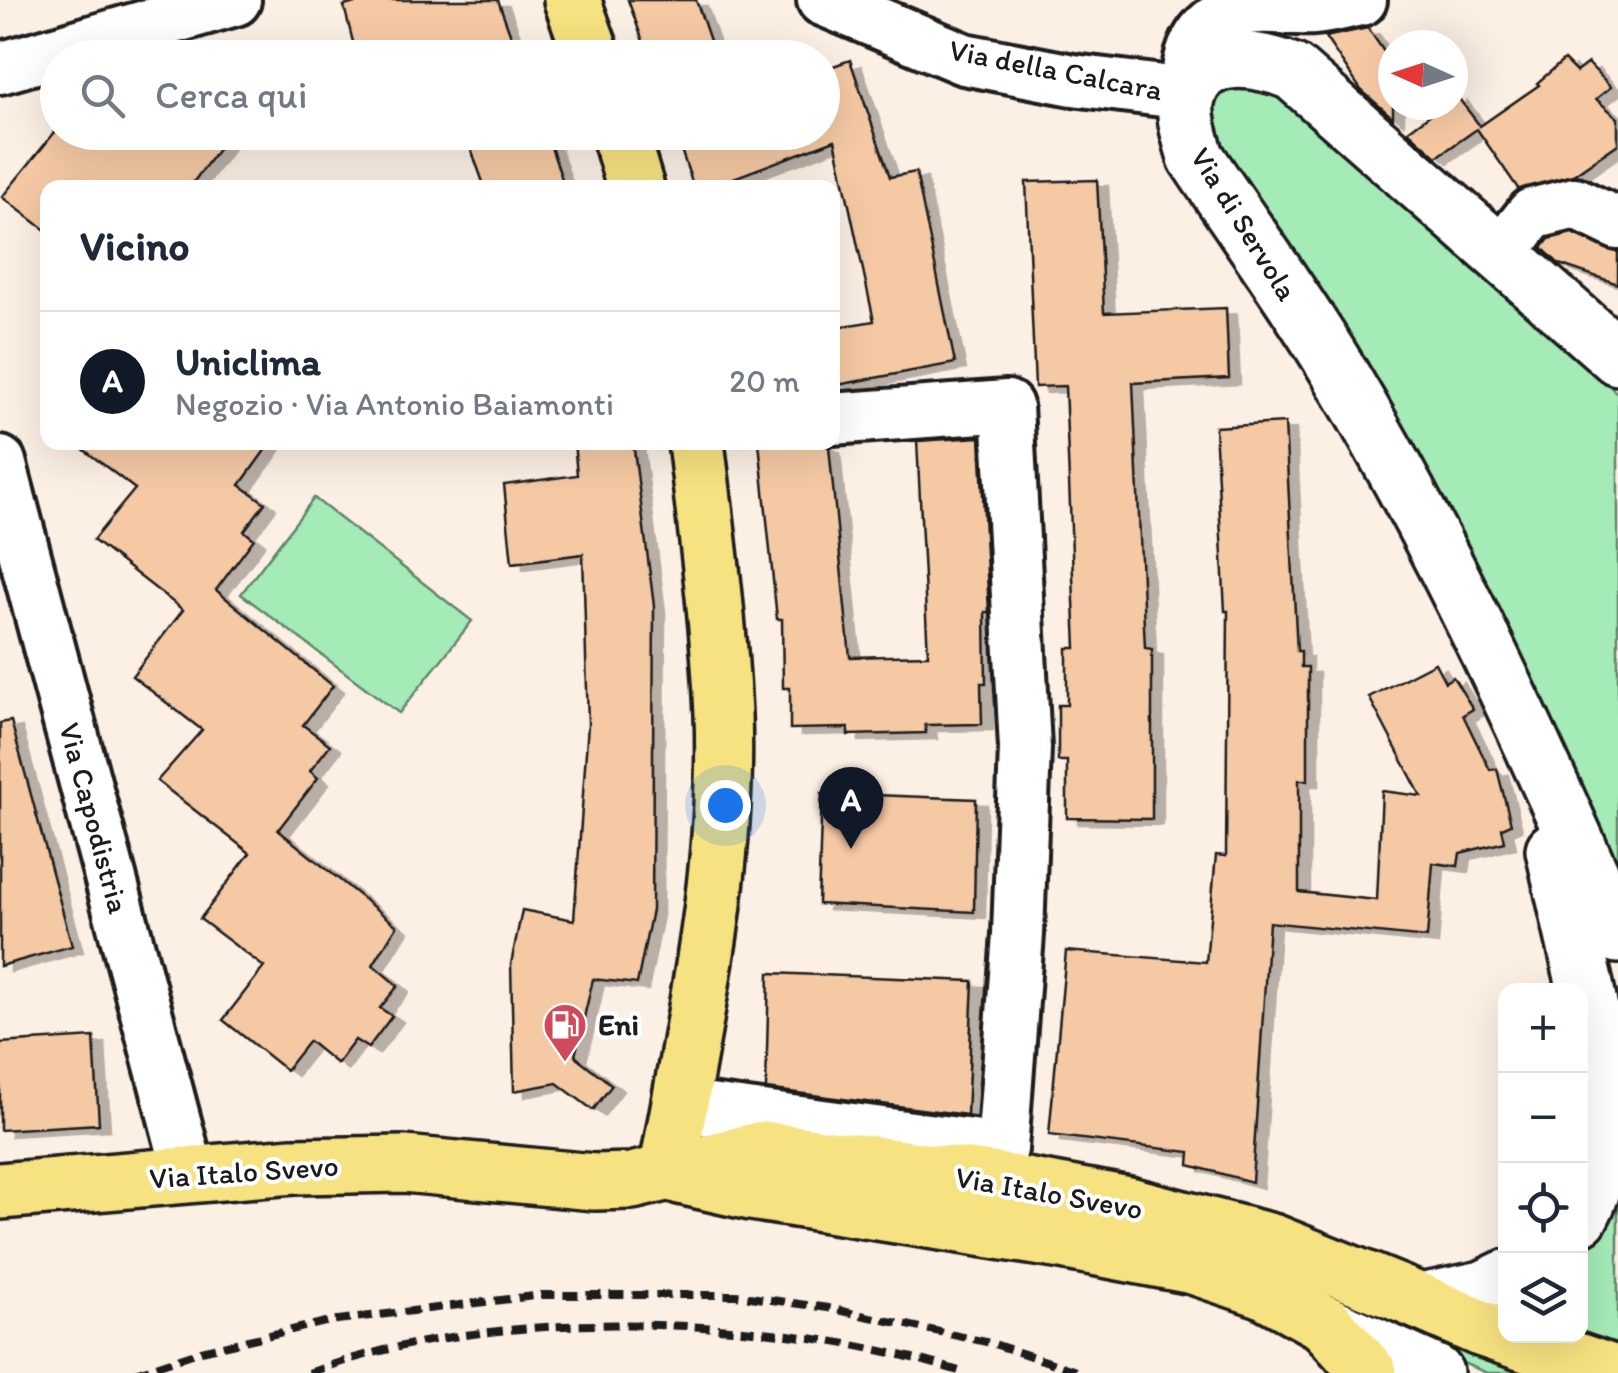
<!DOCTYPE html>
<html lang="it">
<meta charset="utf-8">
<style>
body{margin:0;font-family:Itim,sans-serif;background:#f2f2f3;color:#1f2937}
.controls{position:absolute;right:30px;bottom:30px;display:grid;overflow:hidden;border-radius:20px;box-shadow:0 10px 40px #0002}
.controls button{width:90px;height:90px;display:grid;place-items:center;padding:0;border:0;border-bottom:2px solid #e0e1e3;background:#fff;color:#1f2937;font:50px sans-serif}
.compass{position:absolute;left:1378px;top:30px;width:90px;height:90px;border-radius:50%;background:#fff;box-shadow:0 10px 40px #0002;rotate:273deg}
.you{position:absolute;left:725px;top:805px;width:35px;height:35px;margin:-25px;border:8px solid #fff;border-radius:50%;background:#1a73e8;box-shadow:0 0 0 15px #1a73e833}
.badge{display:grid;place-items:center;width:65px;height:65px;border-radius:50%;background:#111827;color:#fff;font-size:32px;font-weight:700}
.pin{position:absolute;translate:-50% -82px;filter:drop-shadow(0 2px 5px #0008)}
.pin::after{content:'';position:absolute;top:52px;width:35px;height:30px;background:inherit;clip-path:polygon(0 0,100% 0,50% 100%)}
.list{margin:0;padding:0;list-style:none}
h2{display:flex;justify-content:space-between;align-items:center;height:130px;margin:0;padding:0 40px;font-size:42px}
h2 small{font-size:32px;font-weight:400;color:#747a83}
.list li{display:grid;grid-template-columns:65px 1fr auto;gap:30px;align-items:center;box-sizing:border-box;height:140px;padding:0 40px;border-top:2px solid #e0e1e3}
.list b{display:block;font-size:38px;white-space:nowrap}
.list p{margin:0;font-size:32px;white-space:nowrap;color:#747a83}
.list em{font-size:32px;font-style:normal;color:#747a83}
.icon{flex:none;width:55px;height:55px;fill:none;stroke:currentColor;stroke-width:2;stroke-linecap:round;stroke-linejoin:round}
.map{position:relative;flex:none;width:1618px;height:1373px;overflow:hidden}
.search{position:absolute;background:#fff;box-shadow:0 10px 40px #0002;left:40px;top:40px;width:800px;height:110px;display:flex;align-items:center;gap:25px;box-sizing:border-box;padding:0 35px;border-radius:55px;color:#747a83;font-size:38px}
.panel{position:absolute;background:#fff;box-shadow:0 10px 40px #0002;left:40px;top:180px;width:800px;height:270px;border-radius:20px}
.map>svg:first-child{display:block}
</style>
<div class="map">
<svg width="1618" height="1373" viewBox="0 0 1618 1373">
<defs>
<filter id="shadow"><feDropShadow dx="11" dy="6" stdDeviation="0" flood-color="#0004"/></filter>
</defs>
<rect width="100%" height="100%" fill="#fcefe4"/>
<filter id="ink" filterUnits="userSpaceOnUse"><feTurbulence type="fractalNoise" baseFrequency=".01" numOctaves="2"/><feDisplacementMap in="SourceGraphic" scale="20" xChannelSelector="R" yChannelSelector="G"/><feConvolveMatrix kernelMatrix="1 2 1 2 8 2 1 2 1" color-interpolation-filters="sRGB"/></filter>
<g filter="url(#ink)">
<g fill="#a5ebb8" stroke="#60846a" stroke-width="2.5">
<path d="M1256,84L1282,92L1487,268L1618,394V876L1206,121C1217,92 1226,89 1256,84Z"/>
<path d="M314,498L472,621L399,713L241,594Z"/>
<path d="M1618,1188V1373H1487L1375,1327L1280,1269L1506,1336H1580L1581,1248L1600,1229Z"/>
</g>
<g fill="#f5c9a4" stroke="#1c1c1c" stroke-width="2.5" filter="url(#shadow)">
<path d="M366,0H498L519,58H446L442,47L400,58H357L344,6Z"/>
<path d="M628,0H696L716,58H649Z"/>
<path d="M1368,28L1393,65V118L1361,90L1325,37Z"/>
<path d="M850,60L890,177L916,172L955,363L832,386V328L874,321L835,140L707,188H694L675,132H822V70Z"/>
<path d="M1564,60L1576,72L1588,63L1611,87L1596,99L1618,118V144L1573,175L1519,190L1477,129L1437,157L1408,131L1443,105H1453L1456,95L1480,126L1539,85L1537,83Z"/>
<path d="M55,132H231L189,188H48V232L2,197Z"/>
<path d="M465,132H546L565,188H485Z"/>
<path d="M1097,180L1104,313L1226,308L1229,378L1133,383L1145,648L1152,649V819L1067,818V761H1058V705H1067V648H1076L1065,386L1035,387L1026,182Z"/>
<path d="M1572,233L1618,252V284L1559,264L1542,248L1549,239Z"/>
<path d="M1285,423L1297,651H1301V667H1308V780H1299V892L1377,900L1382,791L1421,796L1369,697L1435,663L1445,682L1453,677L1473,709L1463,715L1490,770L1497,769L1511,824L1502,828L1505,842L1460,853L1458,866L1433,863L1427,938L1269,922L1252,1182L1189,1165L1190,1152L1049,1135L1066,951L1206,962L1216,855L1226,856L1228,611H1225L1215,427Z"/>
<path d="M980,437L989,612H985L986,683H981L982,724L925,725L926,733L848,735V728L790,729V688H783L782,619H777L759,442H817L829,447L850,657L928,655L917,441Z"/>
<path d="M74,442H271L240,485L265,503L244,531L254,539L216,590L333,686L303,725L330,745L310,771L318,778L278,830L397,926L373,965L398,986L380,1008L392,1016L368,1048L355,1040L337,1064L309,1041L286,1070L223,1020L264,967L200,919L250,853L157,781L202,730L132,676L183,610L93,540L135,489Z"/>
<path d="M574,442H633L654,606L652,910L637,984L593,979L575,1056L612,1085L593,1110L557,1083L514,1091L511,964L522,910L574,920L588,724L583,554L512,563L504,485L577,475Z"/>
<path d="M11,721L72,946L0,966V723Z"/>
<path d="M822,793L976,799L974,912L818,904Z"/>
<path d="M769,973L973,981L967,1115L766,1089Z"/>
<path d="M94,1037L99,1124L0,1130V1043Z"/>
</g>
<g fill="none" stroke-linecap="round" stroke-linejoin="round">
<defs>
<g id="minor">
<path d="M823,0L964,59L1073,80L1187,94C1185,45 1206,11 1258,8C1276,7 1295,10 1314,9C1329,8 1345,3 1361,0"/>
<path d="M0,68L235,0"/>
<path d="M1502,252L1532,214L1575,203L1618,224"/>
<path d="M0,462L189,1174"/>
<path d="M679,1106L1002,1149L1018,934L1025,748L1007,406L832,419"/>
</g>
<g id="secondary">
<path d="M1618,357L1293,72C1259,59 1204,47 1188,94C1181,113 1191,138 1196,157C1243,228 1295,298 1339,372C1447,552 1533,744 1618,935"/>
<path d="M1554,850C1564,895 1574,940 1585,985C1601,1059 1618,1149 1580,1217"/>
<path d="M1421,1302L1483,1289L1506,1278"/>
<path d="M1326,1324L1435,1373"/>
</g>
<g id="primary">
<path d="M572,0L593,58"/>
<path d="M619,132L636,188"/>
<path d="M667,1173C694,1022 729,868 723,714C719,623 707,533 696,442"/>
<path d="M680,1176L751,1192L1062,1241L1193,1266L1264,1290L1326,1324"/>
<path d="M0,1191L293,1166L404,1164L594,1182L632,1181L763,1149L998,1181L1129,1205L1272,1242L1421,1302"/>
</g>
<g id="trunk">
<path d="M1421,1302L1480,1328L1612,1373"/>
<path d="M1326,1324L1369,1373"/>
</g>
</defs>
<use href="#minor" stroke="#1c1c1c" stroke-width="58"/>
<use href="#secondary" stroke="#1c1c1c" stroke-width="62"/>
<use href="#primary" stroke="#1c1c1c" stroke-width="62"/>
<use href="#trunk" stroke="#1c1c1c" stroke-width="62"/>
<use href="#minor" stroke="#fff" stroke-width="50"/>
<use href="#secondary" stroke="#fff" stroke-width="55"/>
<use href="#primary" stroke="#f7e281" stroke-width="55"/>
<use href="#trunk" stroke="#f7e281" stroke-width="55"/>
<g stroke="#1c1c1c" stroke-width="8" stroke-dasharray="15 8" stroke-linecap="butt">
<path d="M135,1373L201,1351L330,1321L542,1295H736L828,1308L991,1343L1082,1373"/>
<path d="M309,1373C492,1304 779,1313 965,1373"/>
</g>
</g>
</g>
<defs>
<symbol id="fuel-pin" viewBox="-11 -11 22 30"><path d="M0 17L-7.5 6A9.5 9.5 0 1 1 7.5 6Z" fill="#d1495b" stroke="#fff"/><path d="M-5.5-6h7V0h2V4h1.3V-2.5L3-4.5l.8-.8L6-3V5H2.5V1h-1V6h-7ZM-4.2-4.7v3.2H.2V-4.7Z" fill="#fff"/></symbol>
</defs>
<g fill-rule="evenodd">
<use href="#fuel-pin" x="540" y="1000" width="50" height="68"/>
</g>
<g text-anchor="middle" stroke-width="8" stroke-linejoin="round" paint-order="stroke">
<g font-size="30" fill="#1c1c1c" stroke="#fff">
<text transform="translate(1056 70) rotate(11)" y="10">Via della Calcara</text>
<text transform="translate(1244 224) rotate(58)" y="10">Via di Servola</text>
<text transform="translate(94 818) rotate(75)" y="10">Via Capodistria</text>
<text transform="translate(244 1172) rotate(-4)" y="10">Via Italo Svevo</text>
<text transform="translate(1049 1193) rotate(10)" y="10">Via Italo Svevo</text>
</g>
<g font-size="30" font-weight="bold" fill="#1c1c1c" stroke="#fff" text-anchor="start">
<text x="598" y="1035">Eni</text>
</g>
</g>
</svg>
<div class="controls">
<button>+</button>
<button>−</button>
<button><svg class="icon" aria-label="locate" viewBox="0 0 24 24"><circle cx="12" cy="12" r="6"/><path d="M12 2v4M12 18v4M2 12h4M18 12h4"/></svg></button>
<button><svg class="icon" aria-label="layers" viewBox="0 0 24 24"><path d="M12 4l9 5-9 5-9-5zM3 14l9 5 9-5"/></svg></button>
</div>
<svg class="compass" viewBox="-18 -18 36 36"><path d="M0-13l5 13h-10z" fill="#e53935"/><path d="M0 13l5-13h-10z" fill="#747a83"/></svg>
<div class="you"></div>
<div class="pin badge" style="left:851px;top:849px">A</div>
<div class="search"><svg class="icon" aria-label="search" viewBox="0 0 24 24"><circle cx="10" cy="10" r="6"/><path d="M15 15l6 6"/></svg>Cerca qui</div>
<section class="panel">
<h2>Vicino<small></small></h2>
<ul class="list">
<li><span class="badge">A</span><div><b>Uniclima</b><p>Negozio · Via Antonio Baiamonti</p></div><em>20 m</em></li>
</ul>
</section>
</div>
